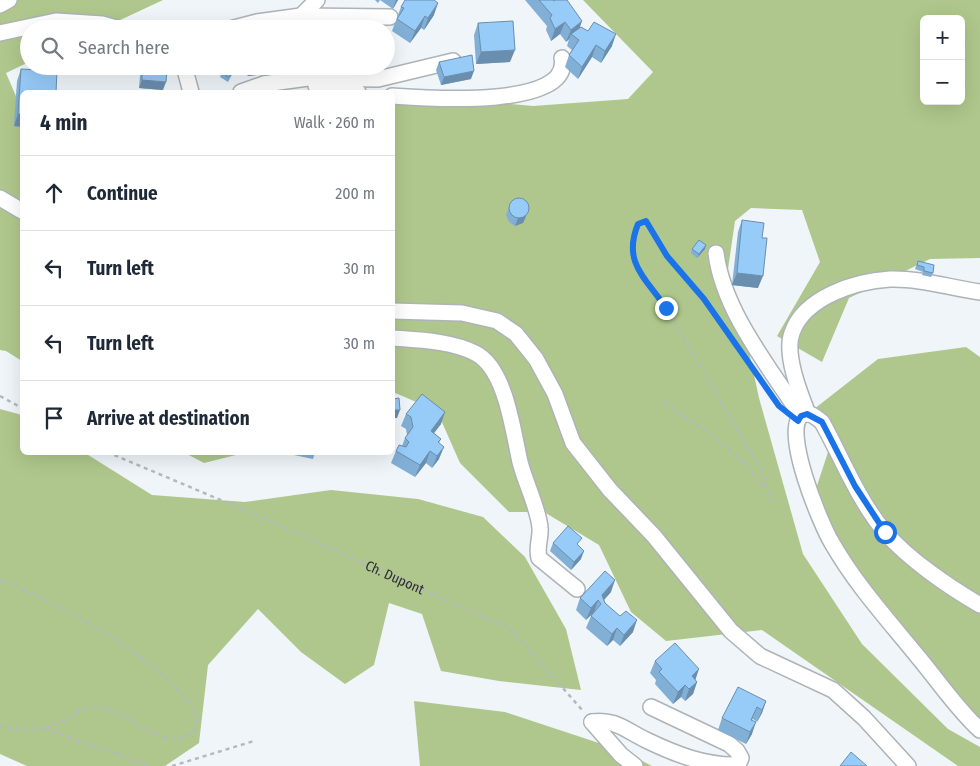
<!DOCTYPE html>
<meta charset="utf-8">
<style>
body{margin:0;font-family:"Fira Sans Condensed",sans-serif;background:#f6f6f7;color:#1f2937}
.controls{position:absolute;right:15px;top:15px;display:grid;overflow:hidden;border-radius:8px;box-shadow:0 5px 20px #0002}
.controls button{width:45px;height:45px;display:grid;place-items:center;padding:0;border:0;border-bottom:1px solid #e0e1e3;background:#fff;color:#1f2937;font:25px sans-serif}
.stop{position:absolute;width:15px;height:15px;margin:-11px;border:4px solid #1a73e8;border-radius:50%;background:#fff}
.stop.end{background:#1a73e8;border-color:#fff;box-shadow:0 1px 5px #0008}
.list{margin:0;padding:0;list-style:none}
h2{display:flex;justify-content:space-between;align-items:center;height:65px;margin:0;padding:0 20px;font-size:21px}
h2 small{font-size:16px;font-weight:400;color:#747a83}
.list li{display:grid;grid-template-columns:32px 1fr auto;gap:15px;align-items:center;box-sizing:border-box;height:75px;padding:0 20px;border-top:1px solid #e0e1e3}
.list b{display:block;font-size:19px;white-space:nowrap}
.list em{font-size:16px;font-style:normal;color:#747a83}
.icon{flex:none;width:28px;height:28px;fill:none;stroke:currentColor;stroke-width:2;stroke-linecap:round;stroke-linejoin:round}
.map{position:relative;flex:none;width:980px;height:766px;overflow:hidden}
.search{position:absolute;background:#fff;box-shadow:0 5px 20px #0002;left:20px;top:20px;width:375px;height:55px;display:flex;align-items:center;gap:12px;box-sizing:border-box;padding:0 18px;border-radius:28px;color:#747a83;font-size:19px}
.panel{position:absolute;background:#fff;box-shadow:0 5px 20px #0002;left:20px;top:90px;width:375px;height:365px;border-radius:8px}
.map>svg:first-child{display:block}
</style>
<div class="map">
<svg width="980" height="766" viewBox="0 0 980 766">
<rect width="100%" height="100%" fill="#eff5f9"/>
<g fill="#afc78c" fill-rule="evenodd">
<path d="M0,0H163L101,29H29V62L6,73L22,110V361L6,351L0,350Z"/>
<path d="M583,0H980V258L930,259L849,298L822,362L777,336L820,262L802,210L751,208L735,221L726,283L748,347L759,398L803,554L862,644L948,729L980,747V766H958L762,630L666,641L631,612L599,545L544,512H509L460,463L437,411L393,392V93L533,106L628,99L653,72ZM924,19H961V101H924Z"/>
<path d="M966,347L980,357V728L917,652L811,504L831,443L815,419L786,431L878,359Z"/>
<path d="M0,409L22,415V452L85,453L152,495L245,502L331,490L418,499L483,517L525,557L566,629L581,690L499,681L441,671L422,614L389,603L374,665L345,684L301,652L258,609L208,665L199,743L165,766H27L0,754Z"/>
<path d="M185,453H244L204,463Z"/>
<path d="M414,701L505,712L623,751L652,766H420Z"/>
</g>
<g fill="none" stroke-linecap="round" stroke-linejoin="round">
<defs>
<g id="minor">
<path d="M0,5L9,0"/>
<path d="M301,16L317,0"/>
<path d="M230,29L257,22L301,16L390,17"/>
<path d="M0,33L56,21L102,24L120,29"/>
<path d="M184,66L191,92"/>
<path d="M264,84L308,78L378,79L453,61"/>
<path d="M316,86L358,92"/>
<path d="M241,92L264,84L273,83"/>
<path d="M392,96C422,98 573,110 562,58"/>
<path d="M0,198L22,211"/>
<path d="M716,253C723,311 770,368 801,416"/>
<path d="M392,311L462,313L497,321L516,334L536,359L555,394L573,443L610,490L654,536L731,631L760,656L833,690L864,718L908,766"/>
<path d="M392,338C419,340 451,341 475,353C506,368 513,432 520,462C525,482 539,510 540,528C541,538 536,547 539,558L577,589"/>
<path d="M808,414C800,394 784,354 792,333C804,297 856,281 890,279C919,278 951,288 980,292"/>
<path d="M980,605C949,587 908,559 885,532C858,500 842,458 822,422C816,417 809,411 802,415C781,429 821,525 832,543C856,585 889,621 919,658C939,682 957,709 980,730"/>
<path d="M592,722C616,719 625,730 646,740C675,754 705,766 738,765L741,758L737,751L729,744L651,707"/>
<path d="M592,722L621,755L635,766"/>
</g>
</defs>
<use href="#minor" stroke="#aeb3b8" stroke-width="18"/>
<g stroke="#b4b9bc" stroke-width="2.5" stroke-dasharray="4 4" stroke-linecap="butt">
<path d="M0,396L22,408"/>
<path d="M664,402C697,426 738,449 760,484L765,483L760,468L666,308L635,266L631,249L638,224L646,221L667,256L704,299L734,342"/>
<path id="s1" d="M107,452L261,517L512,630L583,711"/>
<path d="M764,484L772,501"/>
<path d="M0,579C57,604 174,662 198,720L193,733C188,734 180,739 175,739C150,738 125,712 101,707C86,705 75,714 63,721C40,732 23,732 0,726"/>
<path d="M45,729L150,766"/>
<path d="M172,766L254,741"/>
</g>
<use href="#minor" stroke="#fff" stroke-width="15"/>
</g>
<g fill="#82afd5">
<path d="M375,0H398L393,9L380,0L378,3Z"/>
<path d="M525,0H553L580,27L612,46L601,63L592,57L578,79L565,67L569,55L572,50L567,46L569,39L566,42L560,34L551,41L546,30L547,26Z"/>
<path d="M401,7L434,15L424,30L421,28L410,43L392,31Z"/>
<path d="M478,23L510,62L476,64L474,35Z"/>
<path d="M439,62L471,79L441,85L436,70Z"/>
<path d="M239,66H263L257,75L248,76L240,70Z"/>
<path d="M142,68L163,90L139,88L140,76Z"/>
<path d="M21,69L22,92V127L14,126L17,81Z"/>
<path d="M234,71L228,82L220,77L222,73Z"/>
<path d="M509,207L526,217L523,223L515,226L509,222L506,215Z"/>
<path d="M742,220L758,288L732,285L738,232Z"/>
<path d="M692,249H705L697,258L691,253Z"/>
<path d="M918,261L933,273L931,277L922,275L923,272L915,269Z"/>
<path d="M406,414L441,424L434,433L441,439L439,443V459L432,468L426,463L415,477L391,463L396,451L402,446L405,438L407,435L406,429L401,426Z"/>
<path d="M289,452H315L313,459L289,454Z"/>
<path d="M553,543L579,546L581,559L571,570L550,551Z"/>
<path d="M611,592L604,600L605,603L633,632L620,646L613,640L607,646L586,628L591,616L594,612L586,620L576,610L580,598Z"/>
<path d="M655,661L695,680L697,682L693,694L685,701L681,697L673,704L655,684L656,680L650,673Z"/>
<path d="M766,701L762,713L757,722L753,719L752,720V734L746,744L718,730L722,718Z"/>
</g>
<g fill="#6a8eae">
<path d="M396,0H398L393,9Z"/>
<path d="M438,3L434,15L424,30L428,18Z"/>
<path d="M425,16L421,28L410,43L415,31Z"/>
<path d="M582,21L578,33L571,34L569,39L566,42L571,30Z"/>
<path d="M565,22L560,34L551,41L555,29Z"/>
<path d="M616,34L612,46L601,63L605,51Z"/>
<path d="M596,45L592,57L578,79L582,67Z"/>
<path d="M515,50L510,62L476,64L481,52Z"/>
<path d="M260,66H263L257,75L248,76L251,68Z"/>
<path d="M474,71L471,79L441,85L444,77Z"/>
<path d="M142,80L166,82L163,90L139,88Z"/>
<path d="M18,114H22V127L14,126Z"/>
<path d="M529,209L523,223L515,226L518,218Z"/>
<path d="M706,245L705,249L697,258L699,254Z"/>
<path d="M737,273L763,276L758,288L732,285Z"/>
<path d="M392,410H400L397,418H392Z"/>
<path d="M445,412L441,424L426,443L431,431Z"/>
<path d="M444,447L439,459L432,468L437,456Z"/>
<path d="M430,451L426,463L415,477L420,465Z"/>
<path d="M584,551L581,559L571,570L574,562Z"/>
<path d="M615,580L611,592L601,603L602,595Z"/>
<path d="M598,600L594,612L586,620L591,608Z"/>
<path d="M637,620L633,632L620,646L624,635Z"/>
<path d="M617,628L613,640L607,646L612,634Z"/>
<path d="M699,669L695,681L687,688L692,676Z"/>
<path d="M697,682L693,694L685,701L689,689Z"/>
<path d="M685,685L681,697L673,704L678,692Z"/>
<path d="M766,701L762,713L757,722L762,710Z"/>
<path d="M756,722L752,734L746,744L750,732Z"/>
</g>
<g fill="#97cbf8" stroke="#6a8eae">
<path d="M405,0H434L438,3L428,18L425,16L415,31L397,19L404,8L401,7Z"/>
<path d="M539,0H553L554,1L556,0H567L582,21L571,30L565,22L555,29L550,18L552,15Z"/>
<path d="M513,21L515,50L481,52L478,23Z"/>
<path d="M594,22L616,34L605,51L596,45L582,67L569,55L579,40L571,34L581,27L588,31Z"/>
<path d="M472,55L474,71L444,77L439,62Z"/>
<path d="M227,66L236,67L229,77L222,73Z"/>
<path d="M249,66H260L251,68Z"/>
<path d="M142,68L167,69L166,82L142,80Z"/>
<path d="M21,69L57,71L56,92H22V114H18Z"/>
<circle cx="519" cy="208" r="10"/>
<path d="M742,220L764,223L762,238H767L763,276L737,273Z"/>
<path d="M699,240L706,245L699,254L692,249Z"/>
<path d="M918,261L934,265L933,273L924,271V267L917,265Z"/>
<path d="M422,394L445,412L431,431L441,439L438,442L444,447L437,456L430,451L420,465L396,451L399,445L406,447L409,442L405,438L413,427L411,417L406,414Z"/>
<path d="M399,398L400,410H392V399Z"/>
<path d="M568,526L582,538L577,544L584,551L574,562L553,543Z"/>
<path d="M605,571L615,580L602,595L605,603L620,616L626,611L637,620L624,635L617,628L612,634L591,616L601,604L598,600L591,608L580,598Z"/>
<path d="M675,643L699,669L692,676L697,682L689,689L685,685L678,692L659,672L662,669L655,661Z"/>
<path d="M738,687L766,701L762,710L757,707L751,720L756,722L750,732L722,718Z"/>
<path d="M851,752L867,766H840Z"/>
</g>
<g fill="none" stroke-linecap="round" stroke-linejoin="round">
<path stroke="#1a73e8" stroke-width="6" d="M666,308C646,278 622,263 638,224L646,221L667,256L704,299L779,406L798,421L801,416L807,414L822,422L855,486L885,532"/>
</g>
<g text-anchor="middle" stroke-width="4" stroke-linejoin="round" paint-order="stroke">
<g font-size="14" fill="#2e3032" stroke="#eff5f9">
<text dy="5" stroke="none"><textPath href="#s1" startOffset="314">Ch. Dupont</textPath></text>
</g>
</g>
</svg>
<div class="controls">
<button>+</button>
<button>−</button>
</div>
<div class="stop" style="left:885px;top:532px"></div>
<div class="stop end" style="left:666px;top:308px"></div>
<div class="search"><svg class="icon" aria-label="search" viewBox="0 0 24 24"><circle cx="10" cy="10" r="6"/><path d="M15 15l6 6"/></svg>Search here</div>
<section class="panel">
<h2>4 min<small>Walk · 260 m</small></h2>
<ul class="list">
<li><svg class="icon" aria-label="ahead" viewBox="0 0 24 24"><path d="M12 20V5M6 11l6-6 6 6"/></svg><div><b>Continue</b></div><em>200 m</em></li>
<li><svg class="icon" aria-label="left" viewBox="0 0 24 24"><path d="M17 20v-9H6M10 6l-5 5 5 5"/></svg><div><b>Turn left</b></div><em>30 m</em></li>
<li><svg class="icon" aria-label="left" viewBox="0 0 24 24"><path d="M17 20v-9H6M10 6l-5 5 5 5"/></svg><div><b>Turn left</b></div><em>30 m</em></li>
<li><svg class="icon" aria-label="arrive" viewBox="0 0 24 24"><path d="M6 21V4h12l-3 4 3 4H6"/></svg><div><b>Arrive at destination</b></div></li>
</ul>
</section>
</div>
